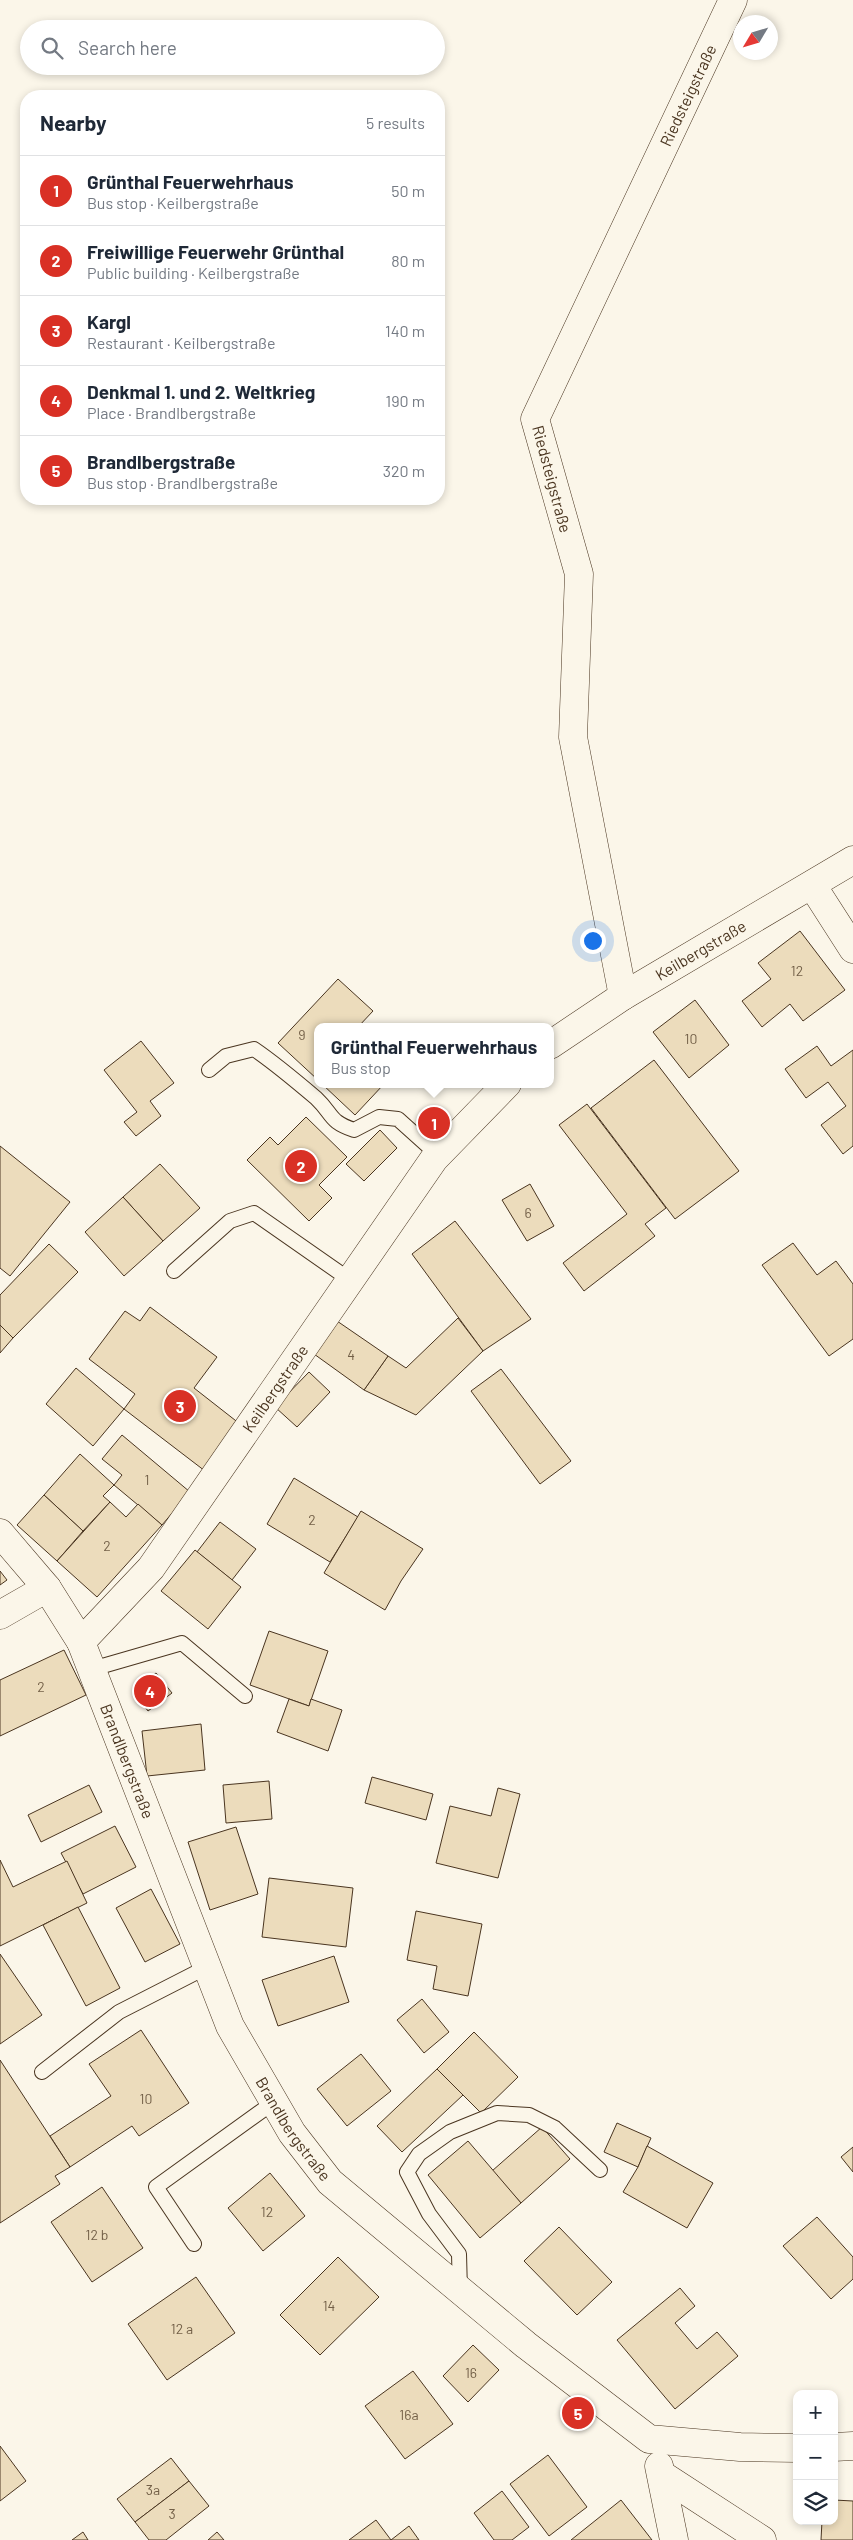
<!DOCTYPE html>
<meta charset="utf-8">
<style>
body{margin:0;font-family:Barlow,sans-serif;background:#f2f2f3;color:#1f2937}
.controls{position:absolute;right:15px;bottom:15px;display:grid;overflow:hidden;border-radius:10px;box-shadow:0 2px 8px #0003}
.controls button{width:45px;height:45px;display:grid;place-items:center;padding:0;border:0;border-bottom:1px solid #e0e1e3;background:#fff;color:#1f2937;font:25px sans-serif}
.compass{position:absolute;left:733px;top:15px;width:45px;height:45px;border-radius:50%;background:#fff;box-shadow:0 2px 8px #0003;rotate:232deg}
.you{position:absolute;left:592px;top:940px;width:18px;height:18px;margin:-12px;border:4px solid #fff;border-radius:50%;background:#1a73e8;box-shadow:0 0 0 8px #1a73e833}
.badge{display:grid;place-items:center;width:32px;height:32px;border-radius:50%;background:#d93025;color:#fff;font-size:16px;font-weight:700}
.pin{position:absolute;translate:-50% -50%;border:2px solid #fff;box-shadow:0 1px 5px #0006}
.popup{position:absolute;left:314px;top:1023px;width:240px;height:65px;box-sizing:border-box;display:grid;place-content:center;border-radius:10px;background:#fff;filter:drop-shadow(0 1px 4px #0005);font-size:16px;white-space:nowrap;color:#747a83}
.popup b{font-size:19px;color:#1f2937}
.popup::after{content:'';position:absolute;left:50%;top:100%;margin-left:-10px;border:10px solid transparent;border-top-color:#fff}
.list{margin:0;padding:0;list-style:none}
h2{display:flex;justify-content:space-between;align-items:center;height:65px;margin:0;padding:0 20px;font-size:21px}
h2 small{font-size:16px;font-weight:400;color:#747a83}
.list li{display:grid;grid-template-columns:32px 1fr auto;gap:15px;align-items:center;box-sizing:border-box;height:70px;padding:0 20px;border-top:1px solid #e0e1e3}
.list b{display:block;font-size:19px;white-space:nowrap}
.list p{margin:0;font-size:16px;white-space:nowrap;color:#747a83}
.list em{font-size:16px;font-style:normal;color:#747a83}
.icon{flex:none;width:28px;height:28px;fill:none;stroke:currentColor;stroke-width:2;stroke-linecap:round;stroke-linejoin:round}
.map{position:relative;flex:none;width:853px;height:2540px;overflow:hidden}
.search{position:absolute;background:#fff;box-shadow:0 2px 8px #0003;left:20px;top:20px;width:425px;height:55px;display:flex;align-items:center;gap:12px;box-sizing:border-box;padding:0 18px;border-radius:28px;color:#747a83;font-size:19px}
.panel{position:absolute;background:#fff;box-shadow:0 2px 8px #0003;left:20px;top:90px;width:425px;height:415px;border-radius:20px}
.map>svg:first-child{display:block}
</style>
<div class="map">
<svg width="853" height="2540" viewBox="0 0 853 2540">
<rect width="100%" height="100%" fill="#fbf6e9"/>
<g fill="#ecdcbc" stroke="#4a3520">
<path d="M800,931L845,990L803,1021L790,1004L762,1027L742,1001L771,979L758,963Z"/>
<path d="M338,979L373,1011L358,1027H318V1080L278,1043Z"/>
<path d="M695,1000L729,1045L689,1078L653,1032Z"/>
<path d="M141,1041L174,1083L150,1101L161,1116L136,1136L124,1122L137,1112L104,1070Z"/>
<path d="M817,1046L831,1066L853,1050V1146L843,1154L821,1125L846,1106L828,1082L806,1098L785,1069Z"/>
<path d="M654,1060L739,1171L675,1219L591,1108Z"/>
<path d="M322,1084H384L355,1115Z"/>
<path d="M587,1104L666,1208L645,1224L655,1236L584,1291L563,1263L627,1214L559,1125Z"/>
<path d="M306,1117L347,1157L319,1185L332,1198L309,1221L247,1160L270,1137L278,1145Z"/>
<path d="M380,1130L397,1148L364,1181L346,1164Z"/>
<path d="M0,1146L70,1202L10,1276L0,1268Z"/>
<path d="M160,1164L200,1208L163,1241L123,1197Z"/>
<path d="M530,1184L554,1226L527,1241L502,1200Z"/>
<path d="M123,1197L163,1241L124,1276L85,1232Z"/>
<path d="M455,1221L531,1319L483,1351L412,1254Z"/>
<path d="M793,1243L817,1275L836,1261L853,1284V1339L829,1356L762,1265Z"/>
<path d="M49,1244L78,1272L13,1338L0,1325V1295Z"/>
<path d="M150,1307L217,1357L194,1388L240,1424L205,1471L124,1409L135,1394L89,1359L125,1311L140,1321Z"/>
<path d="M458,1318L483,1351L416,1415L364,1390L388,1356L406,1368Z"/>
<path d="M337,1321L388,1356L364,1390L314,1354Z"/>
<path d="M0,1325L13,1338L0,1353Z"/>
<path d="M76,1368L124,1409L93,1446L46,1404Z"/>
<path d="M501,1369L571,1461L540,1484L471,1391Z"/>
<path d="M309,1372L330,1392L297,1427L275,1407Z"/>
<path d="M122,1435L190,1492L162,1525L114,1485L122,1475L102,1459Z"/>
<path d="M80,1454L114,1485L103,1496L110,1502L83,1531L44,1495Z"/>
<path d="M294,1478L358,1517L330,1562L267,1524Z"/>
<path d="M44,1495L83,1531L57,1561L17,1525Z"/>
<path d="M110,1502L126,1517L138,1504L162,1525L97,1597L57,1561Z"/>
<path d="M361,1511L423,1549L401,1581L385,1610L324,1573Z"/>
<path d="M220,1522L256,1549L232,1580L197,1552Z"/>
<path d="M195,1550L241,1587L208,1629L161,1591Z"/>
<path d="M0,1571L7,1580L0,1585Z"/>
<path d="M269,1631L328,1651L309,1706L250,1685Z"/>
<path d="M64,1650L86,1695L0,1736V1680Z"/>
<path d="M156,1673L172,1693L148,1711L133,1691Z"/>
<path d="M289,1699L309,1706L311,1699L342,1710L328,1751L277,1732Z"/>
<path d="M201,1724L205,1770L147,1776L142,1731Z"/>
<path d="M372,1777L433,1794L426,1820L365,1803Z"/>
<path d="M269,1781L272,1819L226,1823L223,1785Z"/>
<path d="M89,1785L102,1812L41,1842L28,1815Z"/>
<path d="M498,1788L520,1794L498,1878L436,1863L450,1806L491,1816Z"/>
<path d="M115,1826L136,1867L83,1894L61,1853Z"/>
<path d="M236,1827L258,1894L210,1910L188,1842Z"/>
<path d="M0,1860L13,1887L67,1861L87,1903L0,1946Z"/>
<path d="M269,1878L353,1888L346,1947L262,1937Z"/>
<path d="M151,1889L180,1944L145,1962L116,1908Z"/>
<path d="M78,1907L120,1988L86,2006L43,1925Z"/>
<path d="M416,1911L482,1924L468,1996L433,1989L437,1966L407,1960Z"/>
<path d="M0,1954L42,2015L0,2044Z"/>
<path d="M334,1956L349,2002L278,2026L262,1980Z"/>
<path d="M422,1999L449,2032L424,2053L397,2020Z"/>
<path d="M141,2030L189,2103L139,2136L132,2126L70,2167L50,2136L111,2096L89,2064Z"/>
<path d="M474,2032L518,2077L481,2113L437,2069Z"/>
<path d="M361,2054L391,2091L347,2126L317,2089Z"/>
<path d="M0,2060L70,2167L55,2176L60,2184L0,2223Z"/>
<path d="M437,2069L463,2095L402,2152L377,2126Z"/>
<path d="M617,2123L651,2138L638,2167L604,2152Z"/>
<path d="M542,2127L570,2159L521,2203L492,2171Z"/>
<path d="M468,2141L521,2203L480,2238L428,2175Z"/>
<path d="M647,2146L713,2183L687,2228L623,2192L638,2167Z"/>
<path d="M853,2147V2172L841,2157Z"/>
<path d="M270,2173L305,2216L263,2251L228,2208Z"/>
<path d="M102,2187L143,2248L92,2282L51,2222Z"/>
<path d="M817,2217L853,2257V2279L831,2299L783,2246Z"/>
<path d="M559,2227L612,2282L577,2315L524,2261Z"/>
<path d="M338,2257L379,2297L320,2355L280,2315Z"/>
<path d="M196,2277L235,2333L167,2380L128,2324Z"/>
<path d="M680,2288L695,2306L675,2323L697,2349L717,2332L738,2356L675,2409L617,2340Z"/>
<path d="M473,2345L499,2370L468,2402L443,2376Z"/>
<path d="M413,2371L453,2424L405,2459L365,2406Z"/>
<path d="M0,2446L26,2481L0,2501Z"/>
<path d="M548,2455L587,2507L549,2536L510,2484Z"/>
<path d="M171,2458L189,2481L135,2522L117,2499Z"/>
<path d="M189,2481L209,2506L166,2540H149L135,2522Z"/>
<path d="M502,2491L529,2527L512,2540H494L474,2513Z"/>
<path d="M621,2500L652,2540H571Z"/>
<path d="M834,2500L853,2501V2540H821L822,2521H834Z"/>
<path d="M376,2520L391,2540L409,2526L419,2540H349Z"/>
<path d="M83,2532L88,2540H72Z"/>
<path d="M217,2532L224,2540H208Z"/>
</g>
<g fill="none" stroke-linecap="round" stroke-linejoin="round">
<defs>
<g id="lane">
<path d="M209,1070L226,1056L254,1049C276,1064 296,1081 316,1098C334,1115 328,1121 354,1130L379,1117L398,1119L438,1155"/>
<path d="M174,1271L230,1221L254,1213L350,1280"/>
<path d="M92,1669L182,1643L245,1696"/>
<path d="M42,2072L119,2012L207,1967"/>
<path d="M194,2244L156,2187L274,2102"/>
<path d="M460,2291L459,2254L429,2214L407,2172L419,2154L450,2132L497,2113L529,2115L555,2128L600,2170"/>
</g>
<g id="street">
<path d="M812,885L853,949"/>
<path id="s1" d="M623,996L573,737L579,574L535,419L733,0"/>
<path id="s2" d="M550,1045L623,996L853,860"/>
<path id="s3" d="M0,1533L47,1588L81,1642L230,2026L292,2133L330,2182L526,2345L649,2439L740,2447L797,2448"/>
<path d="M0,1615L47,1588"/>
<path id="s4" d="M81,1642L151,1568L434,1159L507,1084"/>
<path d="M834,2447L853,2446"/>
<path d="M659,2466L674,2540"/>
<path d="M662,2475L762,2540"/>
</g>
</defs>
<use href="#lane" stroke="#4a3520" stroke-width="16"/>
<use href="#street" stroke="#4a3520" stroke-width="29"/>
<use href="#lane" stroke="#fbf6e9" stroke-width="14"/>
<use href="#street" stroke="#fbf6e9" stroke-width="28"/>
</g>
<g text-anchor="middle" stroke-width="4" stroke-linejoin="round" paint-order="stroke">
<g font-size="14" fill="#725f47">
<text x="797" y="976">12</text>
<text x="302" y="1040">9</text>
<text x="691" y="1044">10</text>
<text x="528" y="1218">6</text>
<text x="351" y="1360">4</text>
<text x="147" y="1485">1</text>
<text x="312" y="1525">2</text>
<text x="107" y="1551">2</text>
<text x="41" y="1692">2</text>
<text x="146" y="2104">10</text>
<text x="267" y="2217">12</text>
<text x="97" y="2240">12 b</text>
<text x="329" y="2311">14</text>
<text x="182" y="2334">12 a</text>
<text x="471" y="2378">16</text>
<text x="409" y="2420">16a</text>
<text x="153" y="2495">3a</text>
<text x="172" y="2519">3</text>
</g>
<g font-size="16" fill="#4a3520" stroke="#fbf6e9">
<text dy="6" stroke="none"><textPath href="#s1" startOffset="946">Riedsteigstraße</textPath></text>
<text transform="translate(552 479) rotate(75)" y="6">Riedsteigstraße</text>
<text dy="6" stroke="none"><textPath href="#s2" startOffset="178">Keilbergstraße</textPath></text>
<text dy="6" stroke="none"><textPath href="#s4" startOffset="320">Keilbergstraße</textPath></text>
<text dy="6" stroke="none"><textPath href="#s3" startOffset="264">Brandlbergstraße</textPath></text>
<text dy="6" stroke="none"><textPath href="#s3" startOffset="669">Brandlbergstraße</textPath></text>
</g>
</g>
</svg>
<div class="controls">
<button>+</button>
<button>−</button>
<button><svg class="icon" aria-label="layers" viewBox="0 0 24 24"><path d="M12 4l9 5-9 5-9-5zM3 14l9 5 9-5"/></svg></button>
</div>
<svg class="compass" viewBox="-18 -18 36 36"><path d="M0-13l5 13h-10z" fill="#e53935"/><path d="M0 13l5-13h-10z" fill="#747a83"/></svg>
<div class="you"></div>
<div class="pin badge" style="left:434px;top:1123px">1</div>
<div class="popup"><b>Grünthal Feuerwehrhaus</b>Bus stop</div>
<div class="pin badge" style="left:301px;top:1166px">2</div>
<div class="pin badge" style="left:180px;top:1406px">3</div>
<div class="pin badge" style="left:150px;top:1691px">4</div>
<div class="pin badge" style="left:578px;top:2413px">5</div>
<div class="search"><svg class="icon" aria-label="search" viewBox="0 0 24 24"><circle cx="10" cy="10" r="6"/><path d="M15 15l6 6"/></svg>Search here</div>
<section class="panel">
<h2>Nearby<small>5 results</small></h2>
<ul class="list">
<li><span class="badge">1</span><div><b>Grünthal Feuerwehrhaus</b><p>Bus stop · Keilbergstraße</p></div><em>50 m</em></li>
<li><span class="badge">2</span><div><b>Freiwillige Feuerwehr Grünthal</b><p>Public building · Keilbergstraße</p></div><em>80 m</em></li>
<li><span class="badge">3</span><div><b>Kargl</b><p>Restaurant · Keilbergstraße</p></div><em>140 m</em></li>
<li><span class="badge">4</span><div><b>Denkmal 1. und 2. Weltkrieg</b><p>Place · Brandlbergstraße</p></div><em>190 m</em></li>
<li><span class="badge">5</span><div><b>Brandlbergstraße</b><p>Bus stop · Brandlbergstraße</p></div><em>320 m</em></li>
</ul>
</section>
</div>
